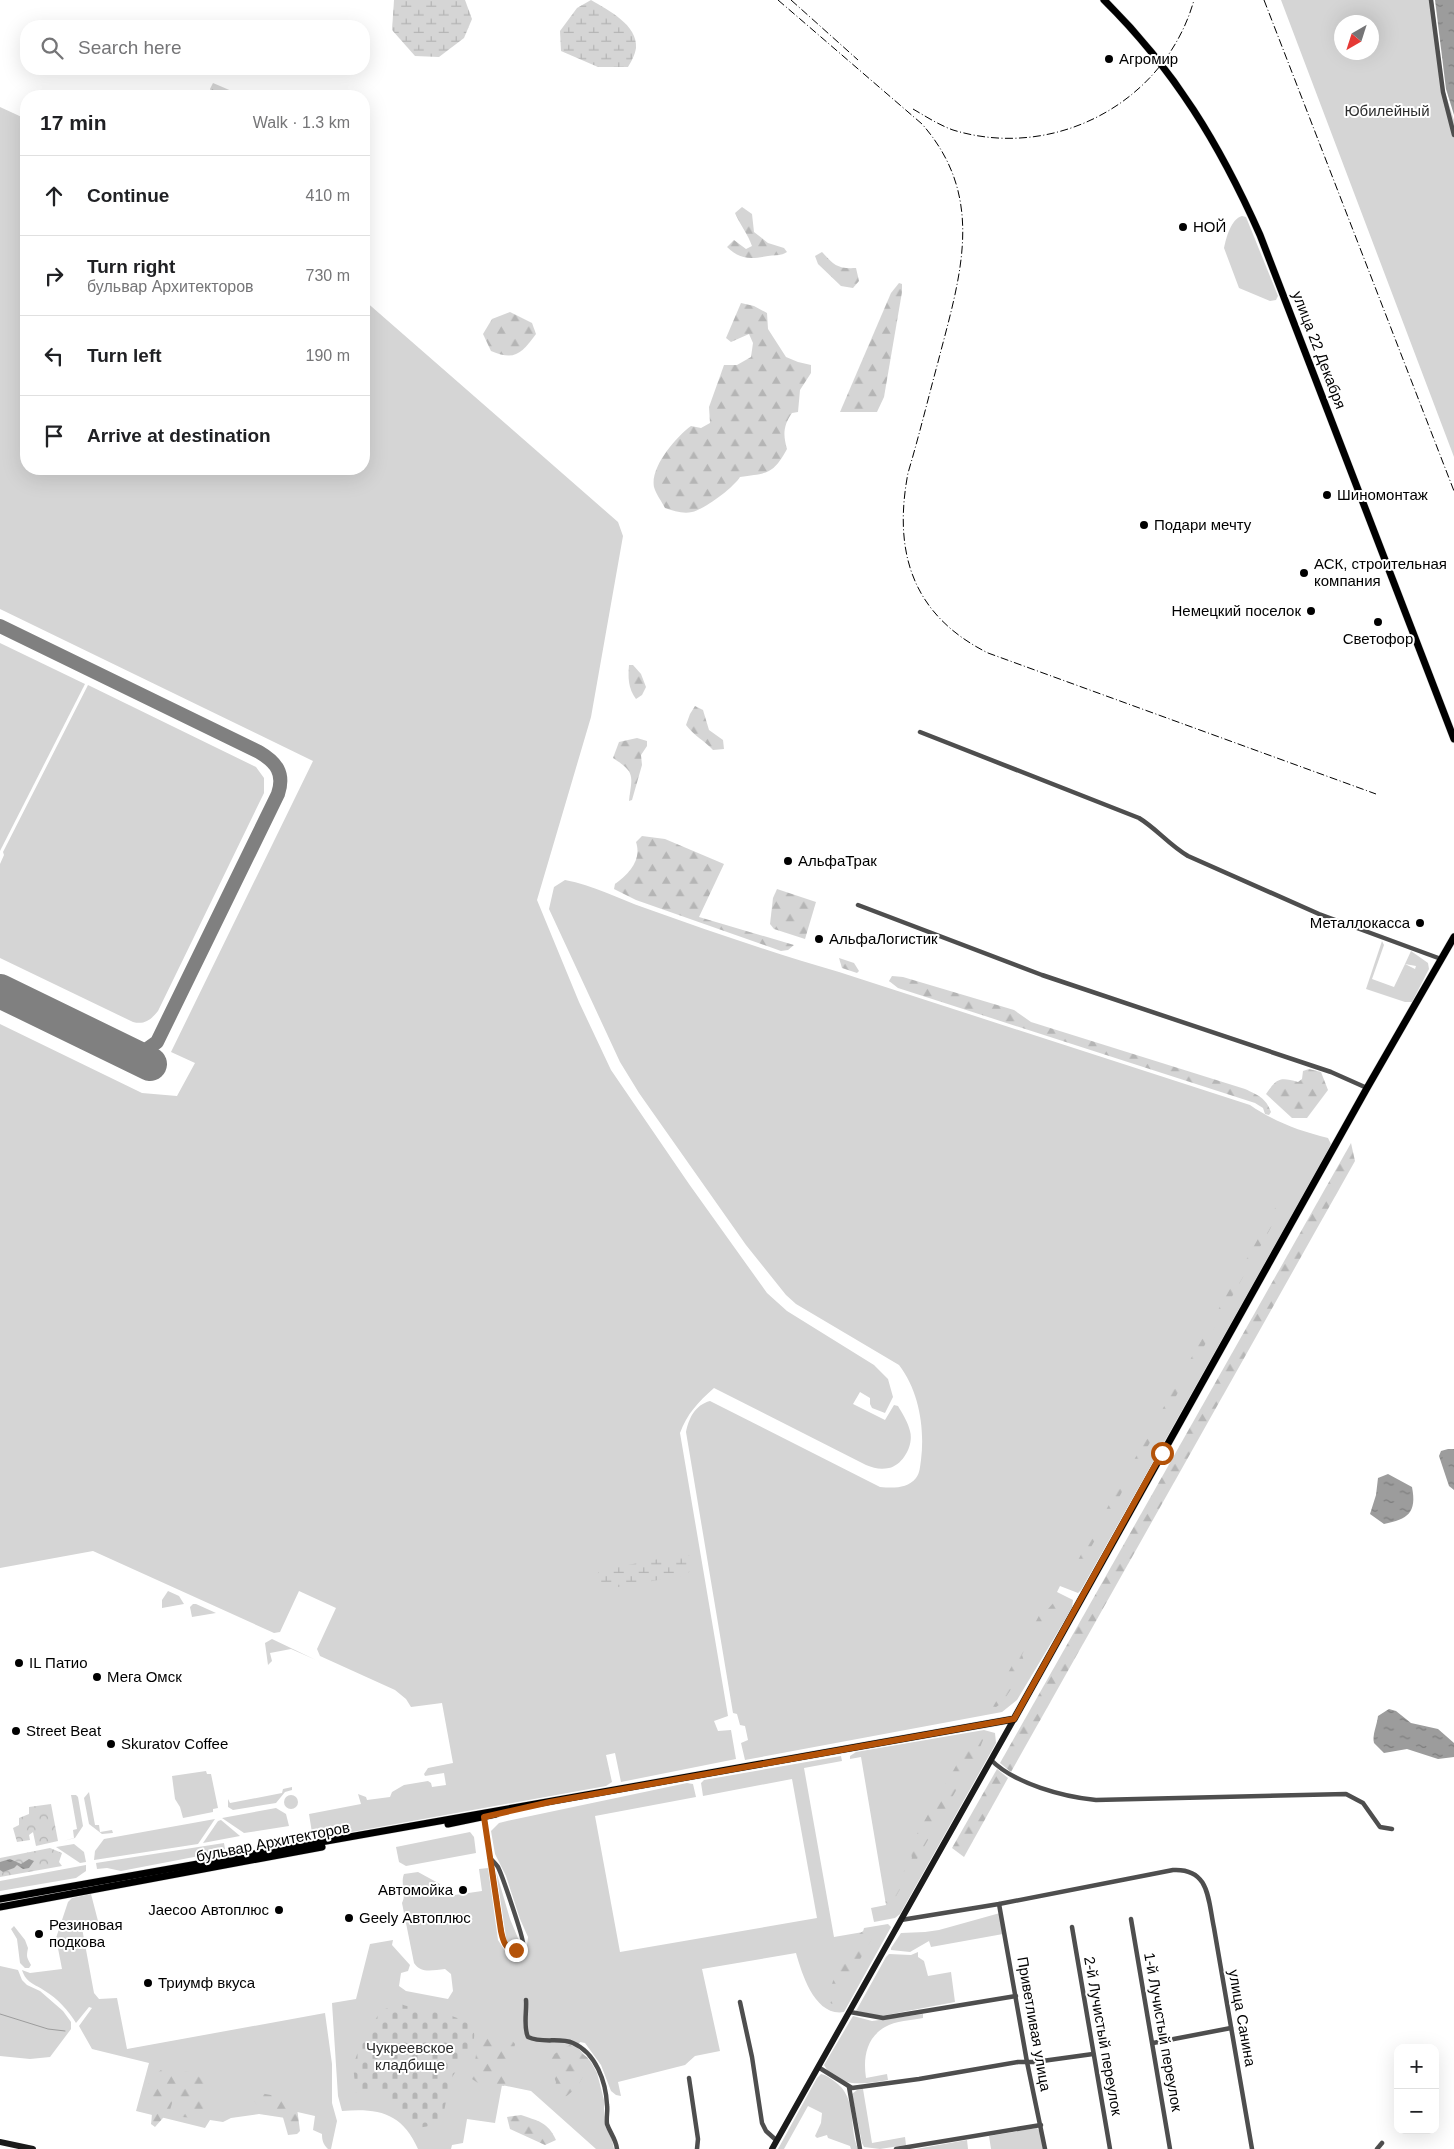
<!DOCTYPE html>
<meta charset="utf-8">
<style>
body{margin:0;font-family:Helvetica,sans-serif;background:#f2f2f2;color:#202124}
.controls{position:absolute;right:15px;bottom:15px;display:grid;overflow:hidden;border-radius:10px;box-shadow:0 5px 20px #0002}
.controls button{width:45px;height:45px;display:grid;place-items:center;padding:0;border:0;border-bottom:1px solid #e0e0e0;background:#fff;color:#202124;font:25px sans-serif}
.compass{position:absolute;left:1334px;top:15px;width:45px;height:45px;border-radius:50%;background:#fff;box-shadow:0 5px 20px #0002;rotate:219deg}
.stop{position:absolute;width:15px;height:15px;margin:-11px;border:4px solid #b45309;border-radius:50%;background:#fff}
.stop.end{background:#b45309;border-color:#fff;box-shadow:0 1px 5px #0008}
.list{margin:0;padding:0;list-style:none}
h2{display:flex;justify-content:space-between;align-items:center;height:65px;margin:0;padding:0 20px;font-size:21px}
h2 small{font-size:16px;font-weight:400;color:#757577}
.list li{display:grid;grid-template-columns:32px 1fr auto;gap:15px;align-items:center;box-sizing:border-box;height:80px;padding:0 20px;border-top:1px solid #e0e0e0}
.list b{display:block;font-size:19px;white-space:nowrap}
.list p{margin:0;font-size:16px;white-space:nowrap;color:#757577}
.list em{font-size:16px;font-style:normal;color:#757577}
.icon{flex:none;width:28px;height:28px;fill:none;stroke:currentColor;stroke-width:2;stroke-linecap:round;stroke-linejoin:round}
.map{position:relative;flex:none;width:1454px;height:2149px;overflow:hidden}
.search{position:absolute;background:#fff;box-shadow:0 5px 20px #0002;left:20px;top:20px;width:350px;height:55px;display:flex;align-items:center;gap:12px;box-sizing:border-box;padding:0 18px;border-radius:20px;color:#757577;font-size:19px}
.panel{position:absolute;background:#fff;box-shadow:0 5px 20px #0002;left:20px;top:90px;width:350px;height:385px;border-radius:20px}
.map>svg:first-child{display:block}
</style>
<div class="map">
<svg width="1454" height="2149" viewBox="0 0 1454 2149">
<defs>
<pattern id="forest-firs" width="22" height="20" patternUnits="userSpaceOnUse" patternTransform="scale(1.25)"><rect width="22" height="20" fill="#d5d5d5"/><path d="M5 1l3.5 6h-7zM16 11l3.5 6h-7z" fill="#b5b5b5"/></pattern>
<pattern id="wetland-marsh" width="20" height="14" patternUnits="userSpaceOnUse" patternTransform="scale(1.25)"><rect width="20" height="14" fill="#d5d5d5"/><path d="M1 5h8M5 5V1M11 12h8M15 12V8" fill="none" stroke="#b5b5b5"/></pattern>
<pattern id="cemetery-stones" width="16" height="16" patternUnits="userSpaceOnUse" patternTransform="scale(1.25)"><rect width="16" height="16" fill="#d5d5d5"/><path d="M2 7V4a2 2 0 0 1 4 0v3zM10 15v-3a2 2 0 0 1 4 0v3z" fill="#b5b5b5"/></pattern>
<pattern id="park-crowns" width="20" height="18" patternUnits="userSpaceOnUse" patternTransform="scale(1.25)"><rect width="20" height="18" fill="#d5d5d5"/><path d="M2 6a3 3 0 1 1 6 0M12 15a3 3 0 1 1 6 0" fill="none" stroke="#b5b5b5"/></pattern>
<pattern id="water-ripples" width="26" height="14" patternUnits="userSpaceOnUse" patternTransform="scale(1.25)"><rect width="26" height="14" fill="#9c9c9c"/><path d="M2 4q2-2 4 0t4 0M15 11q2-2 4 0t4 0" fill="none" stroke="#7d7d7d"/></pattern>
</defs>
<rect width="100%" height="100%" fill="#fff"/>
<g fill="#d5d5d5" fill-rule="evenodd">
<path d="M1281,0H1433L1444,89L1454,120V457ZM1342,22H1372V52H1342Z"/>
<path d="M0,107L26,119V469H364V300L618,522L623,536L591,717L537,900L579,1002L611,1070L689,1184L767,1293L787,1311L874,1365L888,1379L893,1397L885,1413L872,1408L870,1404V1398L860,1392L853,1404L885,1420L894,1405L898,1406C902,1413 908,1422 910,1431C914,1445 903,1465 889,1468C880,1470 874,1468 866,1465L714,1388C698,1402 687,1414 680,1433L728,1716L714,1721L718,1731L731,1730L736,1759L621,1782L615,1753L606,1755L612,1782L606,1786L313,1839L309,1814L361,1804L358,1794L366,1797L367,1800L390,1797L392,1792L404,1785L428,1781L431,1783L432,1787L446,1785L444,1773L425,1776L424,1774L428,1768L453,1763L442,1703L411,1707L406,1699L395,1690L320,1656L317,1649L336,1608L299,1591L280,1632L274,1633L93,1551L0,1568V1024L142,1093L177,1096L195,1063L171,1052L313,761L0,609Z"/>
<path d="M1242,216L1246,217L1278,296L1276,300L1270,301L1239,288L1224,248C1226,238 1231,219 1242,216Z"/>
<path d="M0,643L85,684L0,851Z"/>
<path d="M88,685L256,767L264,778V793L158,1011C151,1020 144,1025 133,1022L0,958V864L4,855L3,852Z"/>
<path d="M565,880C593,885 619,899 645,908C709,931 773,953 839,972L1250,1105C1275,1122 1299,1131 1328,1138L1331,1144L1324,1158L1081,1590L1078,1593L1060,1586L1057,1592L1073,1600L1072,1608L1017,1700L1002,1712L745,1760L741,1743L748,1740L745,1726L740,1725L737,1714L733,1713L686,1432C689,1418 695,1405 710,1401L880,1487C893,1488 907,1489 916,1478C920,1473 920,1466 921,1460C925,1428 919,1391 899,1365L796,1304L786,1295L746,1245L639,1093L620,1062L549,909L554,887Z"/>
<path d="M1382,941L1384,945L1372,979L1394,987L1405,964L1415,969L1416,966L1405,964L1411,951L1428,963L1429,969L1412,1002H1405L1366,989Z"/>
<path d="M168,1591L179,1596L184,1604L162,1608V1600Z"/>
<path d="M193,1604H196L216,1613L192,1617L190,1607Z"/>
<path d="M272,1639L316,1660L291,1649L270,1653L272,1661L268,1665L265,1643Z"/>
<path d="M984,1730L995,1733L996,1743L900,1914L895,1918L874,1922L871,1908L886,1905L861,1757L850,1759V1756L856,1752Z"/>
<path d="M841,1756L842,1761L804,1768L834,1937L863,1932L864,1928L888,1924L891,1927L844,2012C815,2017 802,1974 796,1953L702,1969L720,2051L695,2056L685,2065L618,2082L621,2096L616,2095L611,2091L601,2065L585,2043L580,2042L577,2047L591,2062L597,2073L604,2100V2119L606,2128L611,2135L614,2149H596L531,2091L502,2085L495,2123L467,2119L463,2143L452,2145L451,2149H418C402,2113 379,2108 342,2111L338,2096L332,2003L356,1999L370,1944L393,1940L392,1945L410,1965L408,1971L401,1973L399,1986L406,1991L448,1999L453,1991L451,1974L445,1969C433,1970 421,1974 414,1963L402,1903C407,1893 400,1884 404,1874L418,1872L440,1884L441,1897L482,1891L479,1869L488,1868L498,1940L507,1954L514,1955L523,1953L527,1945L528,1937L520,1919L506,1876L495,1854L491,1831L499,1823L507,1821L687,1783L693,1784L696,1797L595,1816L620,1952L817,1918L792,1779L703,1796L701,1783L704,1780Z"/>
<path d="M206,1771L207,1774H211L218,1808L213,1809V1812L183,1818L180,1807L175,1799L172,1776Z"/>
<path d="M292,1787V1790L285,1792L276,1803L233,1810L228,1807V1799L230,1803L282,1793L283,1789Z"/>
<path d="M89,1792L95,1825H99L100,1832L112,1830L113,1833L102,1834L89,1824L84,1798Z"/>
<circle cx="291" cy="1802" r="7"/>
<path d="M71,1795H76L78,1797L83,1826L75,1838L63,1841L74,1838L73,1830L77,1829Z"/>
<path d="M276,1808L286,1814L289,1826L244,1833L222,1818Z"/>
<path d="M215,1819L198,1844L94,1860L95,1851L104,1839Z"/>
<path d="M221,1820L240,1836L203,1843L218,1821Z"/>
<path d="M470,1832L474,1837L476,1853L406,1866L399,1862L396,1847Z"/>
<path d="M224,1843L225,1849L220,1852L121,1871L107,1868L97,1869L96,1863Z"/>
<path d="M74,1844L84,1852L86,1862L80,1863L56,1847Z"/>
<path d="M86,1865V1871L76,1878L0,1891V1881Z"/>
<path d="M496,1871L510,1919L520,1943L513,1948L507,1944L506,1937Z"/>
<path d="M91,1894L98,1921V1924L82,1928L94,1993L99,1999L117,1998L127,2049L325,2013L332,2064V2103L337,2121L331,2149H328C323,2144 322,2140 322,2134L313,2130L315,2116L293,2111L292,2119L259,2114L231,2118L223,2122L210,2120L205,2128L136,2111L149,2063L92,2049L79,2026L92,2008L89,2007L76,2023C69,2011 57,1998 45,1991C35,1984 26,1983 22,1970L30,1973L62,1969L56,1938L68,1902L72,1898Z"/>
<path d="M1000,1913L1003,1934L931,1947L929,1941L910,1952L891,1950V1948L901,1933L925,1932L939,1930Z"/>
<path d="M14,1926L25,1940L28,1948C26,1958 27,1957 31,1965L29,1968H25L20,1963L17,1939L11,1929Z"/>
<path d="M918,1952V1957L924,1961L928,1976L951,1972L955,2002L881,2016L856,2011L886,1957L889,1954L911,1955Z"/>
<path d="M0,1966L18,1970L22,1980L27,1985L40,1991L63,2011L71,2022V2029L50,2057L30,2059L0,2056Z"/>
<path d="M923,2014V2018C912,2020 895,2021 885,2027C866,2038 863,2058 866,2078L887,2074L888,2080C866,2084 838,2089 824,2065L853,2016L872,2021Z"/>
<path d="M821,2074C826,2075 830,2078 834,2081C858,2097 848,2126 858,2149H851L850,2146L828,2138L827,2135L817,2138L815,2136L821,2123L822,2113L808,2106L784,2149H778L817,2078Z"/>
<path d="M863,2089L872,2143L905,2137L906,2145L880,2149L864,2147L862,2143L852,2094L857,2090Z"/>
<path d="M1037,2128L1041,2133L1043,2149H991L989,2136Z"/>
<path d="M967,2140L968,2149H916Z"/>
</g>
<g fill="url(#forest-firs)">
<path d="M213,83L234,92L239,96H213L210,89Z"/>
<path d="M742,207L752,214L754,232L768,243L784,248L787,252C781,256 775,255 768,256C751,259 740,260 727,247L734,240L746,249L752,246C748,234 740,225 735,213Z"/>
<path d="M822,252C834,265 837,269 856,268L859,281L853,288L841,286L818,264L815,256Z"/>
<path d="M899,283L902,284V292L884,397L877,412H840L891,293Z"/>
<path d="M741,303L754,306L767,313L768,329L786,357L798,362L811,365V373L800,390L798,412L792,413C783,426 783,435 787,449C773,475 767,473 740,477C733,488 705,509 692,512C683,514 674,511 665,508C662,502 656,494 654,487C650,467 676,437 691,426L701,428L710,423L709,407L724,365H737L751,357L753,343L749,334L731,342L726,338Z"/>
<path d="M510,312L532,323L536,334C521,354 515,361 491,351L483,334L492,319Z"/>
<path d="M629,665H633L641,674L646,687L642,695L636,699C628,688 628,678 629,665Z"/>
<path d="M695,706L703,710L709,730L723,740L724,749L713,750C705,741 693,735 686,725L690,714Z"/>
<path d="M637,738L647,741V746L641,755L642,765L632,800L629,801C632,775 636,773 613,758L619,742Z"/>
<path d="M642,836L665,839L724,864L699,917L794,945L788,950L781,951L636,900L614,889L615,884C629,874 642,860 636,842Z"/>
<path d="M777,889L816,902L805,939L774,929L770,924L773,898Z"/>
<path d="M839,958L854,963L859,971L857,973L842,968Z"/>
<path d="M892,976L903,977L1014,1010L1031,1022L1245,1089C1258,1095 1266,1098 1271,1112L1269,1115L1265,1114L1263,1108L1255,1103L898,988L889,981Z"/>
<path d="M1309,1069L1321,1072L1328,1090L1307,1118H1292L1266,1094C1277,1078 1280,1077 1298,1082L1302,1079L1303,1071Z"/>
<path d="M1351,1143L1355,1161L1011,1772L1000,1763Z"/>
<path d="M1278,1203L1283,1206L1077,1572L1073,1569Z"/>
<path d="M1055,1601L1059,1604L1050,1622L1038,1629L1030,1638L1022,1655L1025,1664L1024,1669L1002,1703L996,1707L990,1706L1041,1612L1048,1609Z"/>
<path d="M978,1733L983,1740L979,1750L891,1905L885,1902L912,1858L910,1849L914,1839L972,1738Z"/>
<path d="M997,1769L1008,1778L964,1857L952,1848Z"/>
<path d="M878,1928L840,1994L832,2004L827,2000L833,1981L859,1934L866,1929Z"/>
<path d="M483,2034L510,2038L515,2044L508,2080L504,2086L478,2083L472,2079L478,2043Z"/>
<path d="M570,2045L588,2058C585,2076 580,2087 564,2098L554,2095L556,2082L546,2058C556,2054 561,2049 570,2045Z"/>
<path d="M168,2065L175,2075C199,2061 223,2097 195,2118L182,2117L177,2100H173L170,2110L155,2127L151,2124C153,2111 152,2106 145,2095L150,2078Z"/>
<path d="M250,2091L296,2100L300,2131L297,2134L288,2135L282,2114L276,2109L269,2112C259,2109 252,2101 250,2091Z"/>
<path d="M521,2115C538,2121 548,2122 556,2140L545,2145L510,2129L507,2117Z"/>
</g>
<g fill="url(#wetland-marsh)">
<path d="M394,0H465L472,19L464,38L439,57L415,56L392,30Z"/>
<path d="M591,0C608,10 638,25 636,48C635,55 631,62 628,67H598L561,51L560,31L577,8Z"/>
<path d="M689,1555L692,1568L687,1575L612,1588L597,1586L594,1581L595,1575L602,1570L674,1556Z"/>
</g>
<path fill="url(#cemetery-stones)" d="M401,2004C421,2012 449,2011 467,2023C488,2037 457,2065 451,2080C447,2093 445,2108 442,2121C436,2123 426,2128 419,2127C395,2120 390,2079 356,2093L353,2065L365,2034L382,2010Z"/>
<g fill="url(#park-crowns)">
<path d="M51,1804L58,1841L36,1846L33,1832L29,1835L30,1840L17,1842L13,1828L19,1825V1818L29,1814V1807Z"/>
<path d="M50,1848L62,1853L59,1862L62,1866L0,1877V1858Z"/>
</g>
<g fill="url(#water-ripples)">
<path d="M1435,0H1454V115L1446,89Z"/>
<path d="M1448,1449H1454V1490L1449,1486L1439,1456L1441,1451Z"/>
<path d="M1388,1474L1412,1487C1417,1513 1408,1519 1384,1524L1370,1514L1376,1495L1378,1478Z"/>
<path d="M1389,1709L1396,1711L1411,1723L1438,1729L1454,1743V1757L1438,1759L1407,1749L1384,1753L1374,1743C1372,1735 1377,1725 1378,1716Z"/>
<path d="M10,1859L21,1864L29,1859L34,1861L29,1868L23,1869L17,1865L14,1868L3,1872L0,1870V1862Z"/>
</g>
<g fill="none" stroke-linecap="round" stroke-linejoin="round">
<path stroke="#9c9c9c" stroke-width="1" d="M0,2014L48,2029L65,2031"/>
<path stroke="#808080" stroke-width="14" d="M0,626L259,752C276,762 285,773 278,794L157,1042L143,1052H126"/>
<path stroke="#808080" stroke-width="34" d="M0,991L150,1064"/>
<defs>
<g id="primary">
<path d="M1104,0C1174,69 1220,145 1260,235L1454,739"/>
<path d="M448,1824L496,1814"/>
<path d="M0,1899L1014,1719L1367,1088L1454,937"/>
<path d="M0,1907L322,1847"/>
</g>
</defs>
<use href="#primary" stroke="#dbdbdb" stroke-width="8"/>
<g stroke="#4e4e4e" stroke-width="4.5">
<path d="M1431,0L1443,92L1454,135"/>
<path d="M920,732L1139,818C1157,829 1169,845 1188,856L1319,914L1441,959"/>
<path d="M858,905L1042,975L1331,1072L1367,1088"/>
<path d="M991,1760C1015,1784 1064,1797 1096,1800L1346,1794L1363,1803L1380,1827L1392,1829"/>
<path d="M484,1817L502,1935C504,1944 507,1950 517,1950L523,1944C524,1939 502,1875 498,1867C496,1864 493,1861 490,1858"/>
<path d="M999,1904L1027,2062L1045,2149"/>
<path d="M1131,1919L1170,2149"/>
<path d="M901,1920L999,1904L1173,1870C1210,1868 1208,1900 1214,1928L1252,2149"/>
<path d="M1072,1927L1110,2149"/>
<path d="M526,2000C527,2011 523,2027 528,2037C543,2044 559,2037 573,2043C596,2053 606,2082 607,2105C608,2111 606,2117 607,2124C610,2133 616,2139 617,2149"/>
<path d="M740,2002L752,2057L762,2123L766,2131L776,2140"/>
<path d="M850,2012L883,2018L1016,1996"/>
<path d="M1153,2043L1231,2028"/>
<path d="M818,2067L852,2088L919,2079L1018,2062H1035L1093,2054"/>
<path d="M689,2078L698,2139L697,2149"/>
<path d="M849,2087L860,2149"/>
<path d="M896,2149L1041,2125"/>
<path d="M1377,2149L1382,2143"/>
</g>
<g stroke="#1b1b1b" stroke-width="6">
<path d="M0,2142L33,2149"/>
<path d="M772,2149L1014,1719"/>
</g>
<use href="#primary" stroke="#000" stroke-width="7"/>
<g stroke="#000" stroke-width="1" stroke-dasharray="8 2.5 1 2.5" stroke-linecap="butt">
<path d="M778,0L922,124C987,198 960,277 938,362C928,399 919,436 908,473C893,552 912,615 988,653L1376,794"/>
<path d="M791,0L858,60"/>
<path d="M1264,0L1454,491"/>
<path d="M913,109C925,116 939,125 953,130C1054,161 1165,103 1194,0"/>
</g>
</g>
<g fill="none" stroke-linecap="round" stroke-linejoin="round">
<path stroke="#b45309" stroke-width="6" d="M516,1950C505,1950 503,1940 501,1931L484,1817L550,1802L1014,1719L1162,1453"/>
</g>
<g fill="#000" stroke="#fff" stroke-width="2">
<circle cx="1109" cy="59" r="5"/>
<circle cx="1183" cy="227" r="5"/>
<circle cx="1327" cy="495" r="5"/>
<circle cx="1144" cy="525" r="5"/>
<circle cx="1304" cy="573" r="5"/>
<circle cx="1311" cy="611" r="5"/>
<circle cx="1378" cy="622" r="5"/>
<circle cx="788" cy="861" r="5"/>
<circle cx="1420" cy="923" r="5"/>
<circle cx="819" cy="939" r="5"/>
<circle cx="19" cy="1663" r="5"/>
<circle cx="97" cy="1677" r="5"/>
<circle cx="16" cy="1731" r="5"/>
<circle cx="111" cy="1744" r="5"/>
<circle cx="463" cy="1890" r="5"/>
<circle cx="279" cy="1910" r="5"/>
<circle cx="349" cy="1918" r="5"/>
<circle cx="39" cy="1934" r="5"/>
<circle cx="148" cy="1983" r="5"/>
</g>
<g text-anchor="middle" stroke-width="4" stroke-linejoin="round" paint-order="stroke">
<g font-size="15" fill="#000" stroke="#fff" text-anchor="start">
<text x="1119" y="64">Агромир</text>
<text x="1193" y="232">НОЙ</text>
<text x="1337" y="500">Шиномонтаж</text>
<text x="1154" y="530">Подари мечту</text>
<text x="1314" y="569">АСК, строительная<tspan x="1314" dy="17">компания</tspan></text>
<text x="1301" y="616" text-anchor="end">Немецкий поселок</text>
<text x="1378" y="644" text-anchor="middle">Светофор</text>
<text x="798" y="866">АльфаТрак</text>
<text x="1410" y="928" text-anchor="end">Металлокасса</text>
<text x="829" y="944">АльфаЛогистик</text>
<text x="29" y="1668">IL Патио</text>
<text x="107" y="1682">Мега Омск</text>
<text x="26" y="1736">Street Beat</text>
<text x="121" y="1749">Skuratov Coffee</text>
<text x="453" y="1895" text-anchor="end">Автомойка</text>
<text x="269" y="1915" text-anchor="end">Jaecoo Автоплюс</text>
<text x="359" y="1923">Geely Автоплюс</text>
<text x="49" y="1930">Резиновая<tspan x="49" dy="17">подкова</tspan></text>
<text x="158" y="1988">Триумф вкуса</text>
</g>
<g font-size="15" fill="#2c2c2c" stroke="#fff">
<text x="1387" y="116">Юбилейный</text>
<text x="410" y="2053">Чукреевское<tspan x="410" dy="17">кладбище</tspan></text>
</g>
<g font-size="15" fill="#000" stroke="#fff">
<text transform="translate(1319 350) rotate(69)" y="5">улица 22 Декабря</text>
<text transform="translate(273 1842) rotate(-11)" y="5">бульвар Архитекторов</text>
<text transform="translate(1242 2018) rotate(80)" y="5">улица Санина</text>
<text transform="translate(1034 2024) rotate(80)" y="5">Приветливая улица</text>
<text transform="translate(1163 2032) rotate(80)" y="5">1-й Лучистый переулок</text>
<text transform="translate(1103 2036) rotate(80)" y="5">2-й Лучистый переулок</text>
</g>
</g>
</svg>
<div class="controls">
<button>+</button>
<button>−</button>
</div>
<svg class="compass" viewBox="-18 -18 36 36"><path d="M0-13l5 13h-10z" fill="#e53935"/><path d="M0 13l5-13h-10z" fill="#757577"/></svg>
<div class="stop" style="left:1162px;top:1453px"></div>
<div class="stop end" style="left:516px;top:1950px"></div>
<div class="search"><svg class="icon" aria-label="search" viewBox="0 0 24 24"><circle cx="10" cy="10" r="6"/><path d="M15 15l6 6"/></svg>Search here</div>
<section class="panel">
<h2>17 min<small>Walk · 1.3 km</small></h2>
<ul class="list">
<li><svg class="icon" aria-label="ahead" viewBox="0 0 24 24"><path d="M12 20V5M6 11l6-6 6 6"/></svg><div><b>Continue</b></div><em>410 m</em></li>
<li><svg class="icon" aria-label="right" viewBox="0 0 24 24"><path d="M7 20v-9h11M14 6l5 5-5 5"/></svg><div><b>Turn right</b><p>бульвар Архитекторов</p></div><em>730 m</em></li>
<li><svg class="icon" aria-label="left" viewBox="0 0 24 24"><path d="M17 20v-9H6M10 6l-5 5 5 5"/></svg><div><b>Turn left</b></div><em>190 m</em></li>
<li><svg class="icon" aria-label="arrive" viewBox="0 0 24 24"><path d="M6 21V4h12l-3 4 3 4H6"/></svg><div><b>Arrive at destination</b></div></li>
</ul>
</section>
</div>
